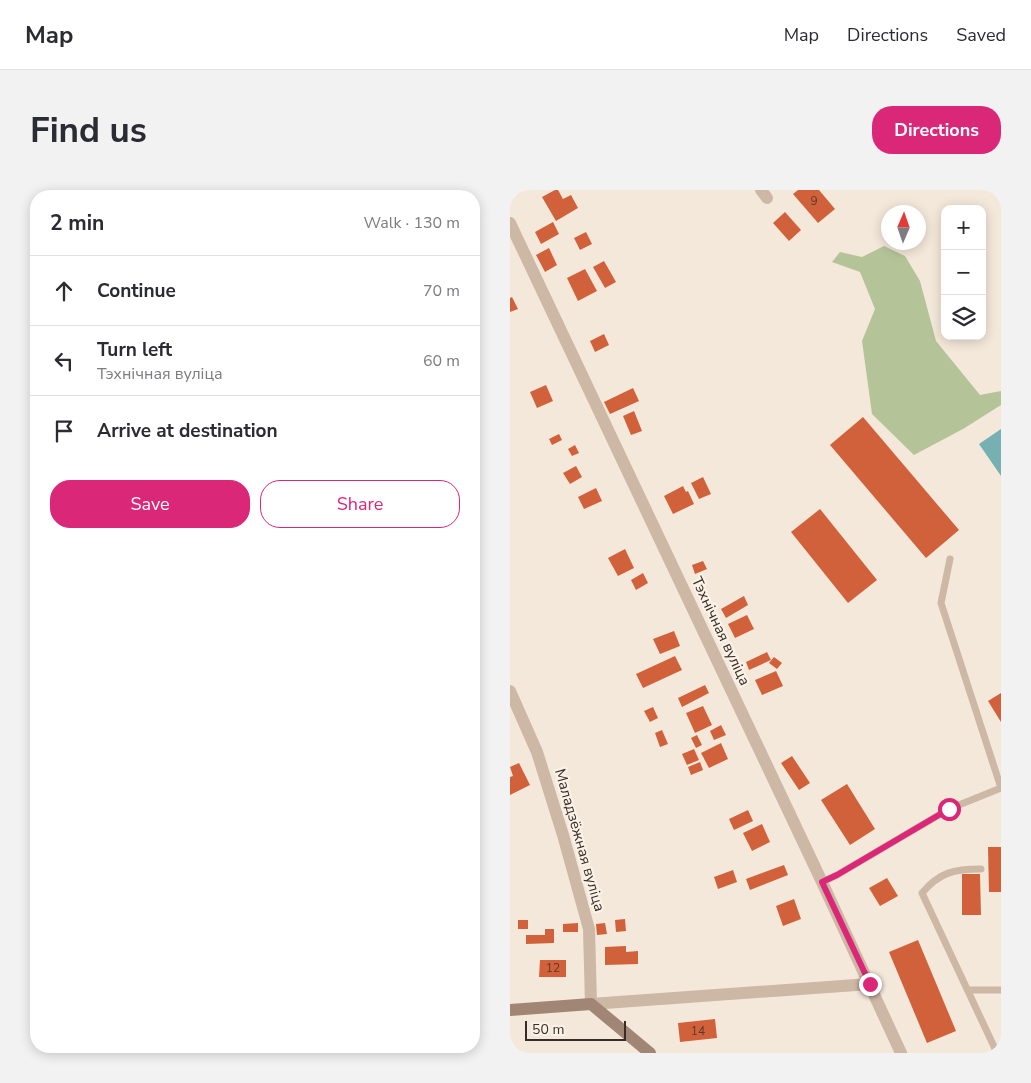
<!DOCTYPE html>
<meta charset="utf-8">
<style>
body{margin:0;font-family:"Nunito Sans",sans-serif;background:#f2f2f3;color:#2b2b33}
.controls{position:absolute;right:15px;top:15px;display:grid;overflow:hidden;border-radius:10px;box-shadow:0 2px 12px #0003}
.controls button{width:45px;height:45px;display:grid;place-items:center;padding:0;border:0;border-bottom:1px solid #e1e1e2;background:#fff;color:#2b2b33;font:25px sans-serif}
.compass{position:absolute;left:371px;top:15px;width:45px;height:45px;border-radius:50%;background:#fff;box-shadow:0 2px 12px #0003;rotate:2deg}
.scale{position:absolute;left:15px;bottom:12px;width:101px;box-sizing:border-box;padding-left:5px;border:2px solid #382c27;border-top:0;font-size:14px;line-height:18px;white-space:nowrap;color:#382c27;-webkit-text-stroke:4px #fbf2e7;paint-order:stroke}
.stop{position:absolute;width:15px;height:15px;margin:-11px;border:4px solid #db2777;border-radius:50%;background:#fff}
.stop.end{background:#db2777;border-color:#fff;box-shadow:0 1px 5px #0008}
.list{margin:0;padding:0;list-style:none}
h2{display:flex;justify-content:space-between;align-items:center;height:65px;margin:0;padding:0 20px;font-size:21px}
h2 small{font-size:16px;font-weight:400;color:#7c7c81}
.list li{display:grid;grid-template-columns:32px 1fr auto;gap:15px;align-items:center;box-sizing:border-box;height:70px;padding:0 20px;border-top:1px solid #e1e1e2}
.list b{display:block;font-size:19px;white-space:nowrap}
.list p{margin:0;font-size:16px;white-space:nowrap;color:#7c7c81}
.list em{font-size:16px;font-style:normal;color:#7c7c81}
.actions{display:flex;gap:10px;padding:15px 20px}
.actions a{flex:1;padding:11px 0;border:1px solid #db2777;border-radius:20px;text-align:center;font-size:18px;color:#db2777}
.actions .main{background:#db2777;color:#fff}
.icon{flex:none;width:28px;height:28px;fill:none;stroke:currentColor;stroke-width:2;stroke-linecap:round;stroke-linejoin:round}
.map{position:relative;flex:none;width:491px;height:863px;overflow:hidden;border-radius:20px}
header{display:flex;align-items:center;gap:30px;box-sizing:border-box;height:70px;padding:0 25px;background:#fff;border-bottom:1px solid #e1e1e2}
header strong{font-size:24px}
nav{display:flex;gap:28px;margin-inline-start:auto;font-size:18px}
.intro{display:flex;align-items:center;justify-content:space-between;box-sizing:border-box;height:120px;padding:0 30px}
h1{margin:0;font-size:35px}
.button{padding:12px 22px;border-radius:20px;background:#db2777;color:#fff;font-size:18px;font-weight:700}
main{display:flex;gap:30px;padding:0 30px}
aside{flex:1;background:#fff;border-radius:20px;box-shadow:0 2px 12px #0003}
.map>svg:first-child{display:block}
</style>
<header>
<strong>Map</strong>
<nav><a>Map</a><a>Directions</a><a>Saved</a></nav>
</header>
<div class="intro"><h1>Find us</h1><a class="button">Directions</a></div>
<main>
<aside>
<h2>2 min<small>Walk · 130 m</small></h2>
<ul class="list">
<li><svg class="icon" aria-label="ahead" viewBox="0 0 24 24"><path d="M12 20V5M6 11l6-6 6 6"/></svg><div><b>Continue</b></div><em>70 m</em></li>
<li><svg class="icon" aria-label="left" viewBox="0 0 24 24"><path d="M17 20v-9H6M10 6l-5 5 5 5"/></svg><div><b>Turn left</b><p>Тэхнічная вуліца</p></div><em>60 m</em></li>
<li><svg class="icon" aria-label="arrive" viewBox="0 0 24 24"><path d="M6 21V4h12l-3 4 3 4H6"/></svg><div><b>Arrive at destination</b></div></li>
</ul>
<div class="actions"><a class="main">Save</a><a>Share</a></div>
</aside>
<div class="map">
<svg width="491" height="863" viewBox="0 0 491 863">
<rect width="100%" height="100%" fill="#f4e8da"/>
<path fill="#b5c498" d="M374,56L395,66L410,91L426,151L470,205L491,201V215L453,239L404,265L362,224L352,151L365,119L350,82L322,72L330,62L352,67Z"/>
<path fill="#76b0b3" d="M491,239V286L469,254Z"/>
<g fill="#d0613b">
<path d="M45,0H48L53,9L61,5L68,18L46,31L32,7Z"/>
<path d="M288,0H309L325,19L308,33L283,4Z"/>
<path d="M275,22L291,40L279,51L263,33Z"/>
<path d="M43,32L49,44L31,54L25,42Z"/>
<path d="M76,42L82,54L70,60L64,48Z"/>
<path d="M39,58L47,75L35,82L26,65Z"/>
<path d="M94,71L106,92L95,98L83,77Z"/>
<path d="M75,79L87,101L68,111L57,88Z"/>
<path d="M2,107L8,119L0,122V108Z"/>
<path d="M94,144L99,155L85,162L80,151Z"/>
<path d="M36,195L43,211L27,218L20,202Z"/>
<path d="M123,198L129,211L100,224L94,212Z"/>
<path d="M124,221L132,241L121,245L113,226Z"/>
<path d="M353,227L449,340L416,368L320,255Z"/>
<path d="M49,244L52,250L42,255L39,249Z"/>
<path d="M65,255L69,263L62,266L58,259Z"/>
<path d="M66,276L72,287L60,294L53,283Z"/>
<path d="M193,287L201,304L189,309L181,293Z"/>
<path d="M173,296L176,302L178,301L184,314L163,324L154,306Z"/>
<path d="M86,298L92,311L74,319L68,307Z"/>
<path d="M310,319L367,390L338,413L281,342Z"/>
<path d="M115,359L124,378L108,386L98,368Z"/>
<path d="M193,371L197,379L185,384L182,375Z"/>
<path d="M133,383L138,393L126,400L121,390Z"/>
<path d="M234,406L238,415L216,428L211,419Z"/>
<path d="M237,425L244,439L225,448L218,434Z"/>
<path d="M164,441L170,456L150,464L143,449Z"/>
<path d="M257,462L261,470L239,480L236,472Z"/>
<path d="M165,466L172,480L133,498L126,484Z"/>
<path d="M264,467L272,473L267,479L259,473Z"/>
<path d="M266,481L273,496L252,505L245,490Z"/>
<path d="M195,495L199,503L172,517L168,508Z"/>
<path d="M491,503V532L478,511Z"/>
<path d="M193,516L202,535L185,543L176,523Z"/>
<path d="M143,517L148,528L140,532L134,521Z"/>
<path d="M211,535L216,545L204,550L200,541Z"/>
<path d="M152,540L158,554L150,557L145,543Z"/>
<path d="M187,545L192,555L186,558L181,548Z"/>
<path d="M211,553L218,569L199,578L191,563Z"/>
<path d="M184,559L189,570L177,575L172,564Z"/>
<path d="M282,566L300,593L289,600L271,573Z"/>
<path d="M190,572L193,580L181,585L178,577Z"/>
<path d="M9,573L20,595L0,605V587L3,586L0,577Z"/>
<path d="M337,594L365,639L340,655L311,610Z"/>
<path d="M238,620L243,631L224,640L219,629Z"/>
<path d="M252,634L260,652L242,661L233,643Z"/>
<path d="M478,657H491V702H479Z"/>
<path d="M274,675L278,685L240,700L236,689Z"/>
<path d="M223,680L227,692L208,699L204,687Z"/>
<path d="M452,684H470L471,725H452Z"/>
<path d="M377,688L388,706L370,716L359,698Z"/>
<path d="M284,709L291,729L273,736L266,716Z"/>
<path d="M115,729L116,741L106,742L105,730Z"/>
<rect x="8" y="730" width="10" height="9"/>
<path d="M68,733V742H53V734Z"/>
<path d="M95,733L97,744L87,745L86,734Z"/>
<path d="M35,739H44V753L16,754V745H35Z"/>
<path d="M408,750L446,841L417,853L379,762Z"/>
<path d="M116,756V762L128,761V774L95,775V757Z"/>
<path d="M30,770H56V787H29Z"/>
<path d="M205,829L207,848L170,852L168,833Z"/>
</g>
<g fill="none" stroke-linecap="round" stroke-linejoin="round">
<g stroke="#cdb7a5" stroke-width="7">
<path d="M440,369L431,413L491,598"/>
<path d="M471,679C444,679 430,682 412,703L487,863"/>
<path d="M312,692L327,685L439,619L491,598"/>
<path d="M458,800H491"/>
</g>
<g stroke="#cdb7a5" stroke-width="12">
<path d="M251,0L257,8"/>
<path d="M0,33L312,692L391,863"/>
<path d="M0,501L27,562L53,645L79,739L81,814L360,794"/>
</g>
<path stroke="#a18676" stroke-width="12" d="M0,820L81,814L140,863"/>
</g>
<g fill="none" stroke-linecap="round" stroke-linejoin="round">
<path stroke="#db2777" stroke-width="6" d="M360,794L312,692L327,685L439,619"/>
</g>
<g text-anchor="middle" stroke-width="4.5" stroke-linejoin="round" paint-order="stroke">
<g font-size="12" fill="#5e392c">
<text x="304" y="15">9</text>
<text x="43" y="782">12</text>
<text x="188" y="845">14</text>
</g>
<g font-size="15" fill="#382c27" stroke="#fbf2e7">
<text transform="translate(211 441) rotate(65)" y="5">Тэхнічная вуліца</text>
<text transform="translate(70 650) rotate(74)" y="5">Маладзёжная вуліца</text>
</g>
</g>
</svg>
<div class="controls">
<button>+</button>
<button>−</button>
<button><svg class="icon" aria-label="layers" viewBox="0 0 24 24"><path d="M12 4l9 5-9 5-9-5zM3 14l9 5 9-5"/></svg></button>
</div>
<svg class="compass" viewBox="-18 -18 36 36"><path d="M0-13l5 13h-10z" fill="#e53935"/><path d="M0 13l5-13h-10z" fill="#7c7c81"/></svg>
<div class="scale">50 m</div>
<div class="stop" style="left:439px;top:619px"></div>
<div class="stop end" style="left:360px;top:794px"></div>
</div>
</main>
